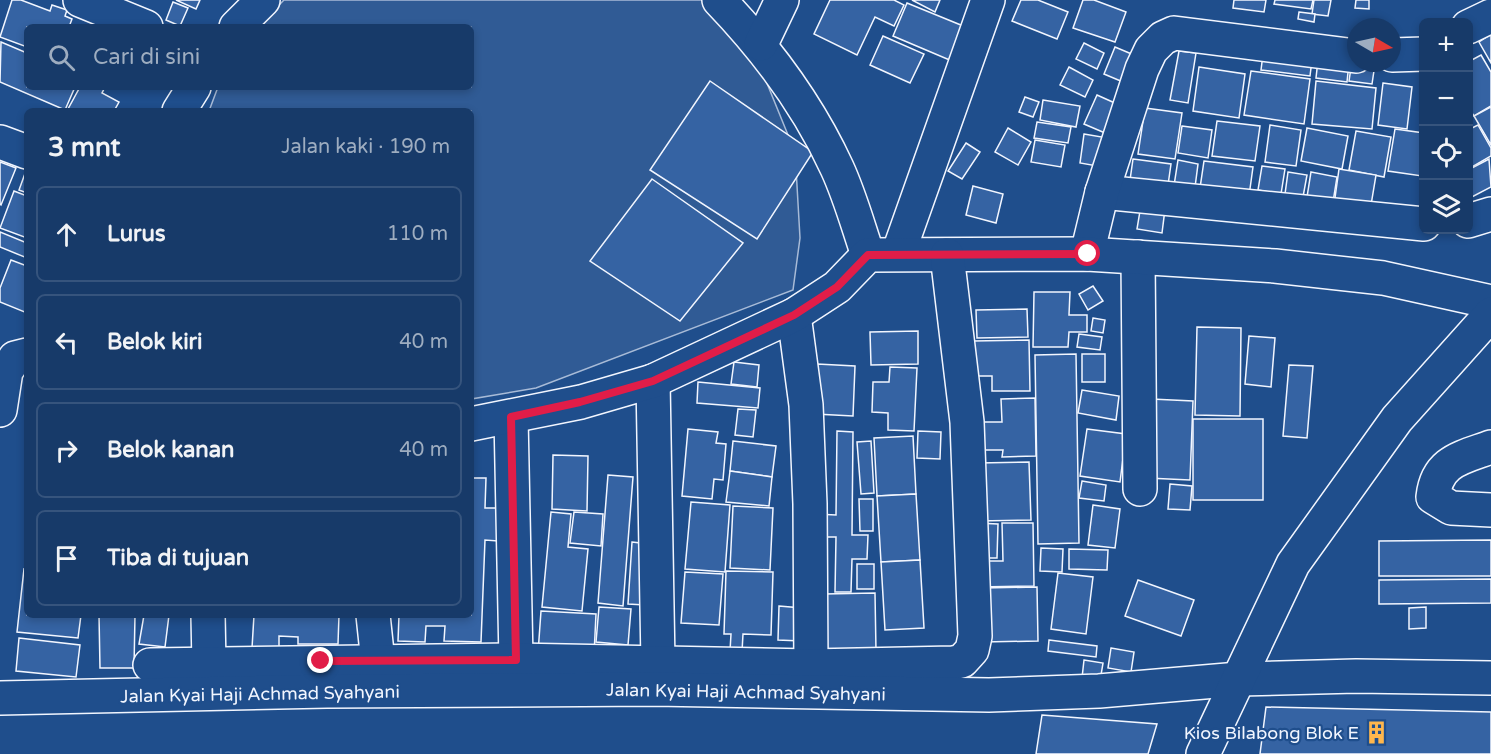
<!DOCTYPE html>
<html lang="id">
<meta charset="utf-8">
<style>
body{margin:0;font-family:"Varela Round",sans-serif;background:#20416f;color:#f1f3f6}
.controls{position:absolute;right:18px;top:18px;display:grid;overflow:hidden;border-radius:9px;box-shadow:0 3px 9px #0003}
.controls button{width:54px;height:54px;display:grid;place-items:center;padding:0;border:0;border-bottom:2px solid #36547d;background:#173a69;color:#f1f3f6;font:30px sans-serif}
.compass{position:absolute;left:1347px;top:18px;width:54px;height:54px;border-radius:50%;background:#173a69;box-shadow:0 3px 9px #0003;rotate:99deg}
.stop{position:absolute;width:18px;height:18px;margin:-14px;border:4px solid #e11d48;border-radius:50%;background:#fff}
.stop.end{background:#e11d48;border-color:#fff;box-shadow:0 2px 6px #0008}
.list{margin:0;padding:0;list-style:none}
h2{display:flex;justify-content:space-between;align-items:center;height:78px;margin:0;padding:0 24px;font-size:26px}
h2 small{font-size:20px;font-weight:400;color:#9eadc0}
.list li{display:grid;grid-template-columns:39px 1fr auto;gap:18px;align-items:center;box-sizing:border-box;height:96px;margin:0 12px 12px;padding:0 12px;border:2px solid #36547d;border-radius:9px}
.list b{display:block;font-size:22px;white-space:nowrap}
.list em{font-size:20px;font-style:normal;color:#9eadc0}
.icon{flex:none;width:33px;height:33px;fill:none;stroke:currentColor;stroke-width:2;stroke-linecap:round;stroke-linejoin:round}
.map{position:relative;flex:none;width:1491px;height:754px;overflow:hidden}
.search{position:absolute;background:#173a69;box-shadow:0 3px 9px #0003;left:24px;top:24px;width:450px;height:66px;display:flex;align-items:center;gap:15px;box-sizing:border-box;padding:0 21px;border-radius:9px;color:#9eadc0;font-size:22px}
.panel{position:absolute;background:#173a69;box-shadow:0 3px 9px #0003;left:24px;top:108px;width:450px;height:510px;border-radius:9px}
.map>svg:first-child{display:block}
</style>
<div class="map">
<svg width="1491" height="754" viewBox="0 0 1491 754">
<rect width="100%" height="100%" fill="#1f4e8c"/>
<path fill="#305b95" stroke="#a8bbd7" stroke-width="1.5" d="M284,0H706L764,76L788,135L796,168L800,238L793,290L536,388L471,399V111H209L218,87H471V27H257Z"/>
<g fill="#3563a3" stroke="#f2f6ff" stroke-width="1.5">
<path d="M12,0H21L50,11L52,5L67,10L65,16L72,19L69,27H27V47L0,37Z"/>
<path d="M176,0H200L196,9Z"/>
<path d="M830,0H894L904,5L894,26L875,17L857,55L814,34Z"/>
<path d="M912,0H940L935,12Z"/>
<path d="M1021,0H1038L1068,12L1057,39L1012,21Z"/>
<path d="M1083,0H1094L1126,12L1115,42L1073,28Z"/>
<path d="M1234,0H1266L1264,12L1233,8Z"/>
<path d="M1275,0H1313L1311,9L1274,4Z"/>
<path d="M1314,0H1331L1328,16L1312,14Z"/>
<path d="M1356,0H1369V9L1355,8Z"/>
<path d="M173,2L188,8L180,26L166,20Z"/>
<path d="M907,3L973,30L959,64L893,36Z"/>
<path d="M1299,12L1315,14L1314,22L1298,19Z"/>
<path d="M1491,34V63L1479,42Z"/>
<path d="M883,36L924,54L910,83L870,65Z"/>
<path d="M1,42L27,53V87H75L65,110L0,82Z"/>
<path d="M1084,43L1104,53L1097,69L1076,59Z"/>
<path d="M1115,47L1134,55L1123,82L1104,74Z"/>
<path d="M1179,51L1196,53L1188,103L1170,100Z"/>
<path d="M1263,54L1312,60L1310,76L1261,70Z"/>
<path d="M1481,55L1491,72V106L1474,116L1468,107V62Z"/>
<path d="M1318,60L1349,63L1347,82L1316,78Z"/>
<path d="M1352,61L1375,64L1372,84L1349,81Z"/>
<path d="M1069,67L1093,80L1085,97L1060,85Z"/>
<path d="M1199,67L1245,74L1239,118L1193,111Z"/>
<path d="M1251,71L1310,79L1304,124L1244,115Z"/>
<path d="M710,81L813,152L757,239L650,170Z"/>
<path d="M1316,81L1376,88L1372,129L1312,124Z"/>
<path d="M1383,83L1412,87L1407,129L1378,125Z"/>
<path d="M80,87H105L102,93L119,102L114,111H72L68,109Z"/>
<path d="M1097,95L1117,104L1105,133L1084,124Z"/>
<path d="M1025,97L1039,102L1033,117L1019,112Z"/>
<path d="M1043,100L1080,106L1076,127L1040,120Z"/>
<path d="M1491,107V145L1474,116Z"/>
<path d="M1145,108L1182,113L1175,159L1138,154Z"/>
<path d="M1217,121L1260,126L1255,161L1212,156Z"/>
<path d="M1037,122L1071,127L1068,143L1034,138Z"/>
<path d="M1270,125L1301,130L1296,166L1265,162Z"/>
<path d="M1478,125L1491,148V156L1472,167L1468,160V130Z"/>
<path d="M1182,126L1212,130L1208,158L1178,153Z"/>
<path d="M1008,128L1031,142L1018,165L995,152Z"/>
<path d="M1307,128L1348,136L1342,169L1301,161Z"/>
<path d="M1395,129L1424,133L1422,176L1388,171Z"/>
<path d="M1356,131L1391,137L1384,177L1349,170Z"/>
<path d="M1084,134L1102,137L1097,166L1080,163Z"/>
<path d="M1035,140L1065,145L1061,167L1031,162Z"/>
<path d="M966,143L980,152L962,179L948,171Z"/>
<path d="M1133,159L1171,164L1167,192L1129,187Z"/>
<path d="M1489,159L1491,187L1468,199V170Z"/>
<path d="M1178,160L1198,164L1194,195L1173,192Z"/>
<path d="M1204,161L1253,167L1249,196L1200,188Z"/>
<path d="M0,162L16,168L1,205L0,204Z"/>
<path d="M1262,166L1285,169L1281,194L1258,190Z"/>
<path d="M27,168V193L19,190Z"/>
<path d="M1339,169L1376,175L1370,211L1334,205Z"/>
<path d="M1288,172L1307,175L1303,197L1285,194Z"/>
<path d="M1311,172L1337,177L1333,202L1307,197Z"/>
<path d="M652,179L743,243L680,321L590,261Z"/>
<path d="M973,186L1003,194L996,223L966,215Z"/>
<path d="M14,191L27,196V238L0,228Z"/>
<path d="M1141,205L1165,209L1162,233L1137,229Z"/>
<path d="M0,232L27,243V258L0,247Z"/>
<path d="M11,260L27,266V313L0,302V288Z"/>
<path d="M1093,286L1103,301L1088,310L1079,294Z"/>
<path d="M1034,292H1070L1069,315H1087V332H1069L1068,347H1033Z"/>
<path d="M1027,309L1028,337L977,338L976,310Z"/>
<path d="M1093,318L1105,320L1103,333L1091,331Z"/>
<path d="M1197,327L1241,328L1240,416L1195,415Z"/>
<path d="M918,331V364L871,365L870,332Z"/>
<path d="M1079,334L1102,337L1100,350L1077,347Z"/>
<path d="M1249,336L1275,338L1271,387L1245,384Z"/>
<path d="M1029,340L1030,391H992V376H974L973,341Z"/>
<path d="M1076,354L1079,543L1038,544L1035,355Z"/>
<rect x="1082" y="354" width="23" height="28"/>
<path d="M734,362L759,365L757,387L731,384Z"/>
<path d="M817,364L855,366L853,416L815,414Z"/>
<path d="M1289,365L1313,366L1307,438L1283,436Z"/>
<path d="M890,367L917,368L914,431L888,430V413L872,412L873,382H889Z"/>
<path d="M698,382L760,388L758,408L697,403Z"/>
<path d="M1082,390L1119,396L1116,420L1078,413Z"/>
<path d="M1035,398L1036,456L1002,457L1003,450H971V422H1002L1001,399Z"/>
<path d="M1151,399L1193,401L1190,480L1147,478Z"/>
<path d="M738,409L756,410L753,437L735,435Z"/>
<rect x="1193" y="419" width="70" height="81"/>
<path d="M688,429L718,432L716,443L726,444L723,480L714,479L712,499L682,496Z"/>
<path d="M1087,429L1126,434L1120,482L1080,476Z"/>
<path d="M837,431L853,432L852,535H868L867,559H852L851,592H835L836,537H816V514L836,515Z"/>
<path d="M918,431L941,432L940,459L917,458Z"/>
<path d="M913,436L916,494L877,496L874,438Z"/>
<path d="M733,441L776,446L772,477L730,471Z"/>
<path d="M871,441L874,493L861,494L857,442Z"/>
<path d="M553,455L588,456L587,511L552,509Z"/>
<path d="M1029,462L1031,520L979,521L978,463Z"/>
<path d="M730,471L772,477L769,506L726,502Z"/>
<path d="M608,475L633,477L623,606L598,603Z"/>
<path d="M471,478H486L485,508H499L498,541L485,540L481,642L444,641L445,626H426L425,642L398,641L399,615H471Z"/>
<path d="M1082,481L1106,485L1104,501L1079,498Z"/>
<path d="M1170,484L1192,486L1190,510L1168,509Z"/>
<path d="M916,494L920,560L881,562L877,496Z"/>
<path d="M859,499H873V531H860Z"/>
<path d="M691,502L730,505L725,572L685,569Z"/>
<path d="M1093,505L1120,509L1115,548L1088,545Z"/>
<path d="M733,506L773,508L770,570L730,568Z"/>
<path d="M551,512L571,514L568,547L588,549L582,611L542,607Z"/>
<path d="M574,512L603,514L601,546L570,543Z"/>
<path d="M976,523L998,524L997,558H975Z"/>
<path d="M1002,523H1033L1034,586L978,587L977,561H1003Z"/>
<path d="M1491,540V576H1379V541Z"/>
<path d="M632,542L649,544L645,605L628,604Z"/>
<path d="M1041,548L1063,549L1062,572L1040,571Z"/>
<path d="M1069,549L1108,550L1107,570L1069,569Z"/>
<path d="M920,560L924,628L885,630L881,562Z"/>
<rect x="857" y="564" width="17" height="25"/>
<path d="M24,569L27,570V615H81L78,638L17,632Z"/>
<path d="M726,571L773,572L771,635L743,634L742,652L730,651L731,634H724Z"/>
<path d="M685,572L723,574L719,625L681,623Z"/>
<path d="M1058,573L1093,577L1086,634L1051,629Z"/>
<path d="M1491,579V603L1379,604V580Z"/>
<path d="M1138,580L1194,600L1181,636L1125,616Z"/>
<path d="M1037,587L1038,641L984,642L983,588Z"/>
<path d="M875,593L876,651L825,652L824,594Z"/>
<path d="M779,606L802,608L801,641L778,640Z"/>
<path d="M599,607L631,609L628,645L596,642Z"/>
<path d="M1426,607V628L1409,629V608Z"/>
<path d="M541,611L596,614L594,655L538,653Z"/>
<path d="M99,615H135L134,668H100Z"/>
<path d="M144,615H169L165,647L139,644Z"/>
<path d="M254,615H339L338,644H298V637L279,636V649L252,648Z"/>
<path d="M19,638L80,645L76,677L16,671Z"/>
<path d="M1049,640L1097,646L1096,657L1048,651Z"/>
<path d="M1111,648L1134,652L1131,672L1108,668Z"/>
<path d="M1084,660L1103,663L1100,681L1082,678Z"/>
<path d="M1266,707L1491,712V754H1260Z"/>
<path d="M1042,715L1157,724L1148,754H1036Z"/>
</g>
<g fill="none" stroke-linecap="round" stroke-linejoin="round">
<defs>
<g id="minor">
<path d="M80,0L146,27"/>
<path d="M719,0C767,50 808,105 837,168C850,196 858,226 868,255"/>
<path d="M236,27L263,0"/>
<path d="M1468,27L1491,16"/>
<path d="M761,44L782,0"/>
<path d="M1392,55L1424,54"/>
<path d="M179,111L194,87"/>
<path d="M0,142L27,152"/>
<path d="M1102,192L1424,224"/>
<path d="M1468,221L1491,214"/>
<path d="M898,254L988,0"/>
<path d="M1087,254L1102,192L1142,69L1151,50L1163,38L1174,33L1356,56"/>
<path d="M1138,257L1140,489"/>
<path d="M794,315L806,405L810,504L811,666"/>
<path d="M653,381L658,663"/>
<path d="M0,410L6,371L15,358L27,355"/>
<path d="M511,417L516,660"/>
<path d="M471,424L581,402L653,381L794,315L837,287L868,255L1087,254L1275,266L1383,278L1491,302"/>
<path d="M1491,447C1461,458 1437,461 1433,497L1451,508L1491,510"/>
<path d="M208,615L209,665"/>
<path d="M373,615L378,662"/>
<path d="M150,665L516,660L811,666L953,663L962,661L972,650L975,636L967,422L947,255"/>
<path d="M0,698L327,691L655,689L989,695L1099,691L1239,679L1356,676L1491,678"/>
<path d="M1203,754L1293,564L1397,419L1491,314"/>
</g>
</defs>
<use href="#minor" stroke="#f2f6ff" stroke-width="36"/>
<use href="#minor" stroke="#1f4e8c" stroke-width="33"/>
</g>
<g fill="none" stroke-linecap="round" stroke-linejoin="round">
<path stroke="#e11d48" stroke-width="8" d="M321,661L516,660L511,417L580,402L653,381L794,315L837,287L868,255L1088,254"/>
</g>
<defs>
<symbol id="building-bare" viewBox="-9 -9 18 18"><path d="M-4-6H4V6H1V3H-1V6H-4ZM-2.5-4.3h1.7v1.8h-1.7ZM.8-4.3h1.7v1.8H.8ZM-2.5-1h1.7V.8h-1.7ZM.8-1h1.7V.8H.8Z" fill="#ffb74d" stroke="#1f4e8c" stroke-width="2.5" paint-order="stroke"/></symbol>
</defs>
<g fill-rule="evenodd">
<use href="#building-bare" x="1360" y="716" width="33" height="33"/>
</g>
<g text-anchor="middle" stroke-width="4.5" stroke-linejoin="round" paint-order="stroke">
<g font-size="18" fill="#f2f6ff" stroke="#1f4e8c">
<text transform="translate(746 692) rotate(1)" y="6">Jalan Kyai Haji Achmad Syahyani</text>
<text transform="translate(260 694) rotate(-1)" y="6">Jalan Kyai Haji Achmad Syahyani</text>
</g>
<g font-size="18" fill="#f2f6ff" stroke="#1f4e8c" text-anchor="end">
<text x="1359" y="739">Kios Bilabong Blok E</text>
</g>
</g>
</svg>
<div class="controls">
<button>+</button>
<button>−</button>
<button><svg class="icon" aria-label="locate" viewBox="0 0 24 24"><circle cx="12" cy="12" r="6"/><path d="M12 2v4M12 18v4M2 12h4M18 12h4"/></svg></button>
<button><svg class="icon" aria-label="layers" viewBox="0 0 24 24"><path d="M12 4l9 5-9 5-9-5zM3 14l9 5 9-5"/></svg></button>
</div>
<svg class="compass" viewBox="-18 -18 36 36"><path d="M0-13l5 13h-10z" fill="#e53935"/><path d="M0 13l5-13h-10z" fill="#9eadc0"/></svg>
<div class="stop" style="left:1088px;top:254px"></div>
<div class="stop end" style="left:321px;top:661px"></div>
<div class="search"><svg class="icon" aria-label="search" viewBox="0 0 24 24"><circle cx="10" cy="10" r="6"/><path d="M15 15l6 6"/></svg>Cari di sini</div>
<section class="panel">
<h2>3 mnt<small>Jalan kaki · 190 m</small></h2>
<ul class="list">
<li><svg class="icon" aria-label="ahead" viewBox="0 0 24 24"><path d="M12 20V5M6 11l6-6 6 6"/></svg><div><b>Lurus</b></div><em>110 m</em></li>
<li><svg class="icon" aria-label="left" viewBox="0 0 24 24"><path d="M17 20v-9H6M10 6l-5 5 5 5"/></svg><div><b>Belok kiri</b></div><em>40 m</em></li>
<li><svg class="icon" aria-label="right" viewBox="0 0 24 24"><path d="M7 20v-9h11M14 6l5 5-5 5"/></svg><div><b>Belok kanan</b></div><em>40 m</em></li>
<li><svg class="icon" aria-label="arrive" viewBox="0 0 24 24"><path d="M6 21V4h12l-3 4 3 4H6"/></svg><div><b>Tiba di tujuan</b></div></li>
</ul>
</section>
</div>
